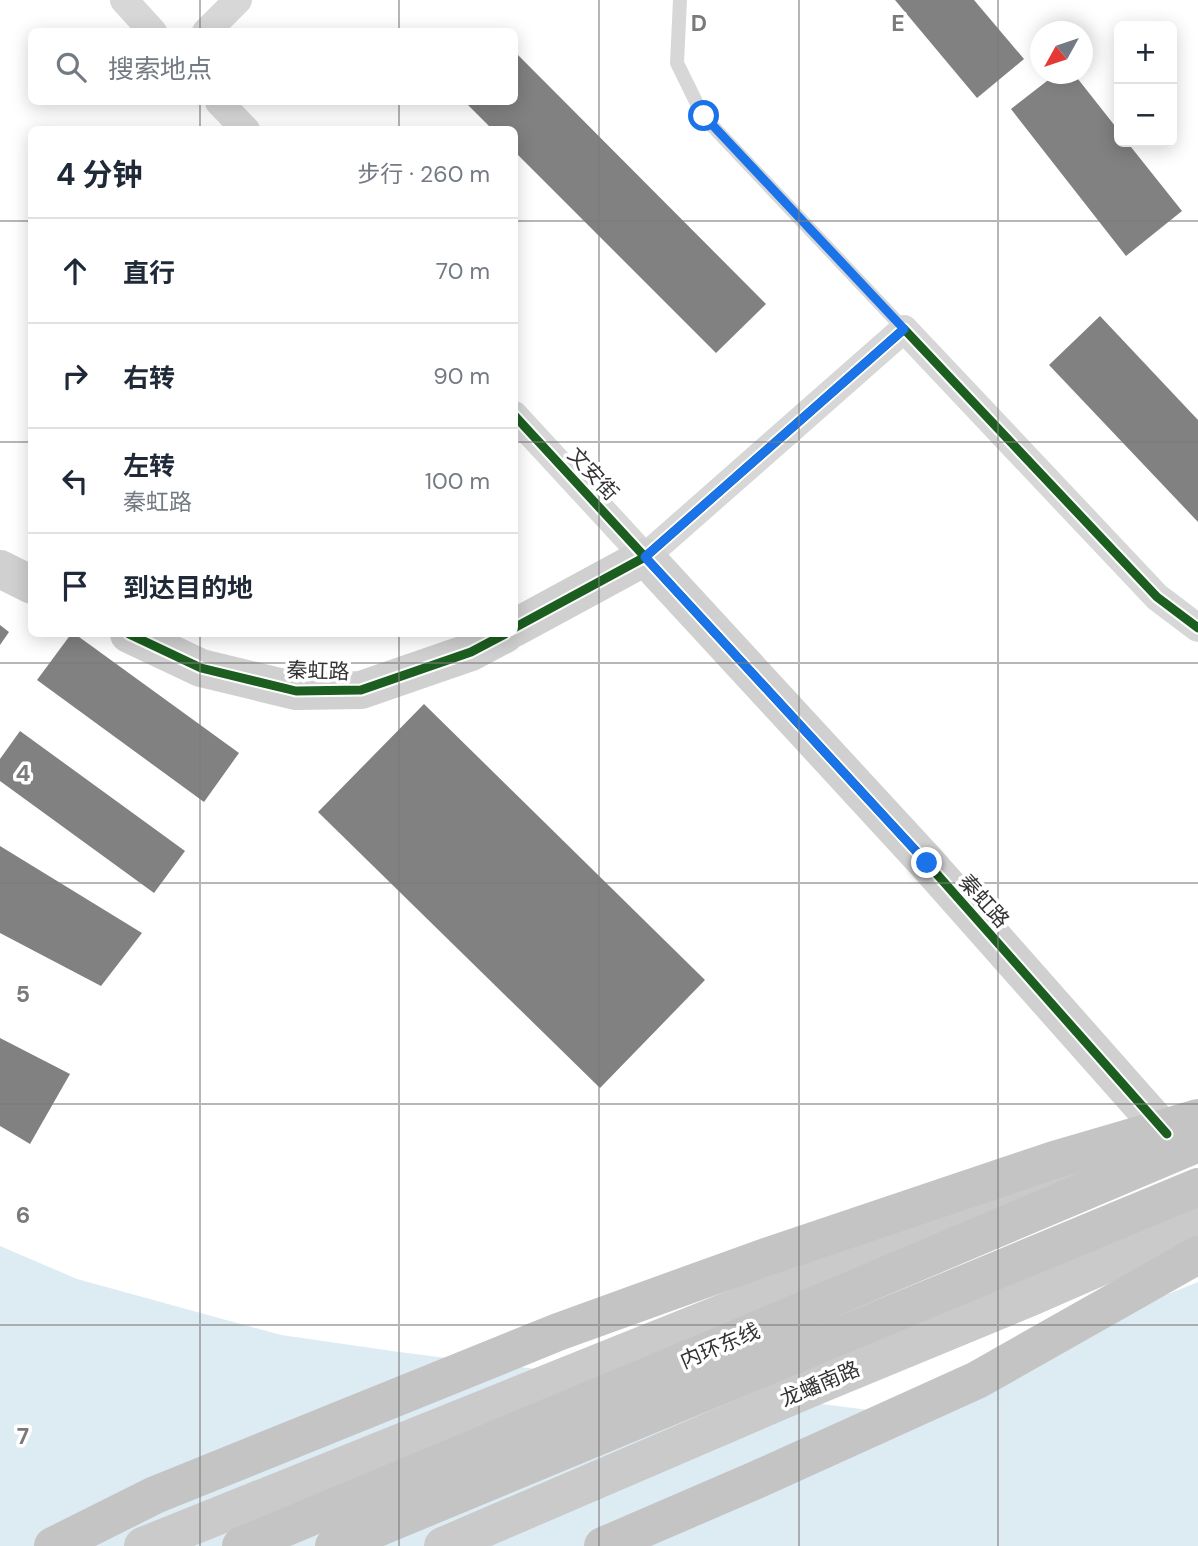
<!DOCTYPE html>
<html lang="zh">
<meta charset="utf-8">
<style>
body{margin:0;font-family:"DM Sans","Noto Sans SC",sans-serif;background:#f2f2f3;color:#1f2937}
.controls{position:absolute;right:21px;top:21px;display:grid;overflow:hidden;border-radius:10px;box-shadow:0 4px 18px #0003}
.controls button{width:63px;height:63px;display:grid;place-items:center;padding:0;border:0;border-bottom:2px solid #e0e1e3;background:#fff;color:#1f2937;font:35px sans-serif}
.compass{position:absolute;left:1030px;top:21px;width:63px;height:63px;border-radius:50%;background:#fff;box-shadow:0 4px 18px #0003;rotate:230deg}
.stop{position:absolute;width:21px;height:21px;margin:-16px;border:5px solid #1a73e8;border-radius:50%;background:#fff}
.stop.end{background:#1a73e8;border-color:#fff;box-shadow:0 2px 7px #0008}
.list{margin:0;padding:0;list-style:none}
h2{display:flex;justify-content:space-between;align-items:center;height:91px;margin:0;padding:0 28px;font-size:30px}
h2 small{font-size:23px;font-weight:400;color:#747a83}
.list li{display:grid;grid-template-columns:46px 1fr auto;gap:21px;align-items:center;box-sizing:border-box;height:105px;padding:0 28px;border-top:2px solid #e0e1e3}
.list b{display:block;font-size:26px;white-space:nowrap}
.list p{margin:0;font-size:23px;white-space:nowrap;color:#747a83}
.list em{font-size:23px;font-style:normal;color:#747a83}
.icon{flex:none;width:38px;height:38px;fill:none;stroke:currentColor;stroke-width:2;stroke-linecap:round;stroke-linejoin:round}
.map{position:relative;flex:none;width:1198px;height:1546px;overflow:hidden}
.search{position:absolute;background:#fff;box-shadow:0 4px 18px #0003;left:28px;top:28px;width:490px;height:77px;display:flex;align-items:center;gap:18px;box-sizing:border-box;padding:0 24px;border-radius:10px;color:#747a83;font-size:26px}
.panel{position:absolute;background:#fff;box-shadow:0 4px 18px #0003;left:28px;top:126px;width:490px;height:511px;border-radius:10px}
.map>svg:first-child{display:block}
</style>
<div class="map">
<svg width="1198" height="1546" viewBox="0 0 1198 1546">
<rect width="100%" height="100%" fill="#fff"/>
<path fill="#ddebf3" d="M0,1246L77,1279L281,1335L406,1353L878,1411L1198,1282V1546H0Z"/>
<g fill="#818181">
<path d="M895,0H974L1024,59L977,98Z"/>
<path d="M518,55L766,304L716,353L514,151V130H493L468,105L472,102H514V59Z"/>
<path d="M1056,74H1074L1119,131V142H1127L1182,211L1126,256L1011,109Z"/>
<path d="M1100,316L1198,420V522L1049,365Z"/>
<path d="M0,625L9,632L0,645Z"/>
<path d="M71,634H75L239,753L204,802L37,680Z"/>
<path d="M424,704L705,980L600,1088L318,812Z"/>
<path d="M20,731L185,851L154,893L0,781V759Z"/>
<path d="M0,846L142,933L101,986L0,933Z"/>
<path d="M0,1038L70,1074L30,1144L0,1126Z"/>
</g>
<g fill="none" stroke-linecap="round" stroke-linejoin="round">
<path stroke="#d7d7d7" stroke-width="14" d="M680,0L677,63L703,116L904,329"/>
<g stroke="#d7d7d7" stroke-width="28">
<path d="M124,0L153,32"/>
<path d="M206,32L238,0"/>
<path d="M219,102L246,130"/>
<path d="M514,415L645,557L904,329L1157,597L1198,628"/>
</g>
<g stroke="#d0d0d0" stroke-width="38">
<path d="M0,569L32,585"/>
<path d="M514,628L645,557L927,863L1167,1134"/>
<path d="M129,634L201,668L296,691L361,690L471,652L505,634"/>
</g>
<g stroke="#cacaca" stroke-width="38">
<path d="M143,1546L1086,1167"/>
<path d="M443,1546L813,1387L1031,1297L1198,1224"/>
</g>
<path stroke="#c4c4c4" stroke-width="38" d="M603,1546L756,1480L977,1380L1198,1255"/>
<g stroke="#c4c4c4" stroke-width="38">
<path d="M53,1546L155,1495L558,1332L760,1259L1054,1160L1198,1118"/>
<path d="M241,1546L703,1353L1198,1143"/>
<path d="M334,1546L1198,1187"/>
</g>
<defs>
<g id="cycleway">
<path d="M514,415L645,557L904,329L1157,597L1198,628"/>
<path d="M514,628L645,557L927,863L1167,1134"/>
<path d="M129,634L201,668L296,691L361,690L471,652L505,634"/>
</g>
</defs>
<use href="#cycleway" stroke="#fff" stroke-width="13"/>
<use href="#cycleway" stroke="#1b5e20" stroke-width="9"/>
</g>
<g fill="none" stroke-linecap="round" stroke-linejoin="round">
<path stroke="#1a73e8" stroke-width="9" d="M704,116L904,329L645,557L927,863"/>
</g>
<path fill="none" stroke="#7a7a7a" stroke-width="2" stroke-opacity="0.55" d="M200,0V32M399,0V32M599,0V1546M799,0V1546M998,0V1546M200,102V130M399,102V130M0,221H32M514,221H1198M0,442H32M514,442H1198M200,634V1546M399,634V1546M0,663H1198M0,883H1198M0,1104H1198M0,1325H1198"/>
<g text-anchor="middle" stroke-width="7" stroke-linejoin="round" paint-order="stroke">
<g font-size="21" fill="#333" stroke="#fff">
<text transform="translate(593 474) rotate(47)" y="7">文安街</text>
<text transform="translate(318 671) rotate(2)" y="7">秦虹路</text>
<text transform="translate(984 901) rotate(48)" y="7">秦虹路</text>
<text transform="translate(720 1346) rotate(-23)" y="7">内环东线</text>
<text transform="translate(820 1384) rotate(-23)" y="7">龙蟠南路</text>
</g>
</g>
<g font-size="23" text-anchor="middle" font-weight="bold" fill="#7a7a7a" stroke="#fff" stroke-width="7" stroke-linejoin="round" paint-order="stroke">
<text x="699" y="31">D</text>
<text x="898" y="31">E</text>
<text x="23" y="781">4</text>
<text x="23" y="1002">5</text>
<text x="23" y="1223">6</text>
<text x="23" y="1444">7</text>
</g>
</svg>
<div class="controls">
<button>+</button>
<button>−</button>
</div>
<svg class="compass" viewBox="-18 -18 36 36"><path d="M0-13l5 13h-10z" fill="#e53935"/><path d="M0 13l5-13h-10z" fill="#747a83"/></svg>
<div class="stop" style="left:704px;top:116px"></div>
<div class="stop end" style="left:927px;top:863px"></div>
<div class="search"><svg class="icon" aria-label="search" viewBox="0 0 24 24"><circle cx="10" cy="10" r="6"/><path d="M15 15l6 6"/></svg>搜索地点</div>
<section class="panel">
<h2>4 分钟<small>步行 · 260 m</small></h2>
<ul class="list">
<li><svg class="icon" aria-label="ahead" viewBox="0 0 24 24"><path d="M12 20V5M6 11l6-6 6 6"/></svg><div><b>直行</b></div><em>70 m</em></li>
<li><svg class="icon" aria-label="right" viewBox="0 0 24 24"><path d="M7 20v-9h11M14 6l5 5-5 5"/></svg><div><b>右转</b></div><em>90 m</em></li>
<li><svg class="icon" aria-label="left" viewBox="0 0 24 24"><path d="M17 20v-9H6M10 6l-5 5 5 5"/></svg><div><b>左转</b><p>秦虹路</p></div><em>100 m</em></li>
<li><svg class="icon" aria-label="arrive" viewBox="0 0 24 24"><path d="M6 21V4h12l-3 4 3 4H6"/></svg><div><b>到达目的地</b></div></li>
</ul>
</section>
</div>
